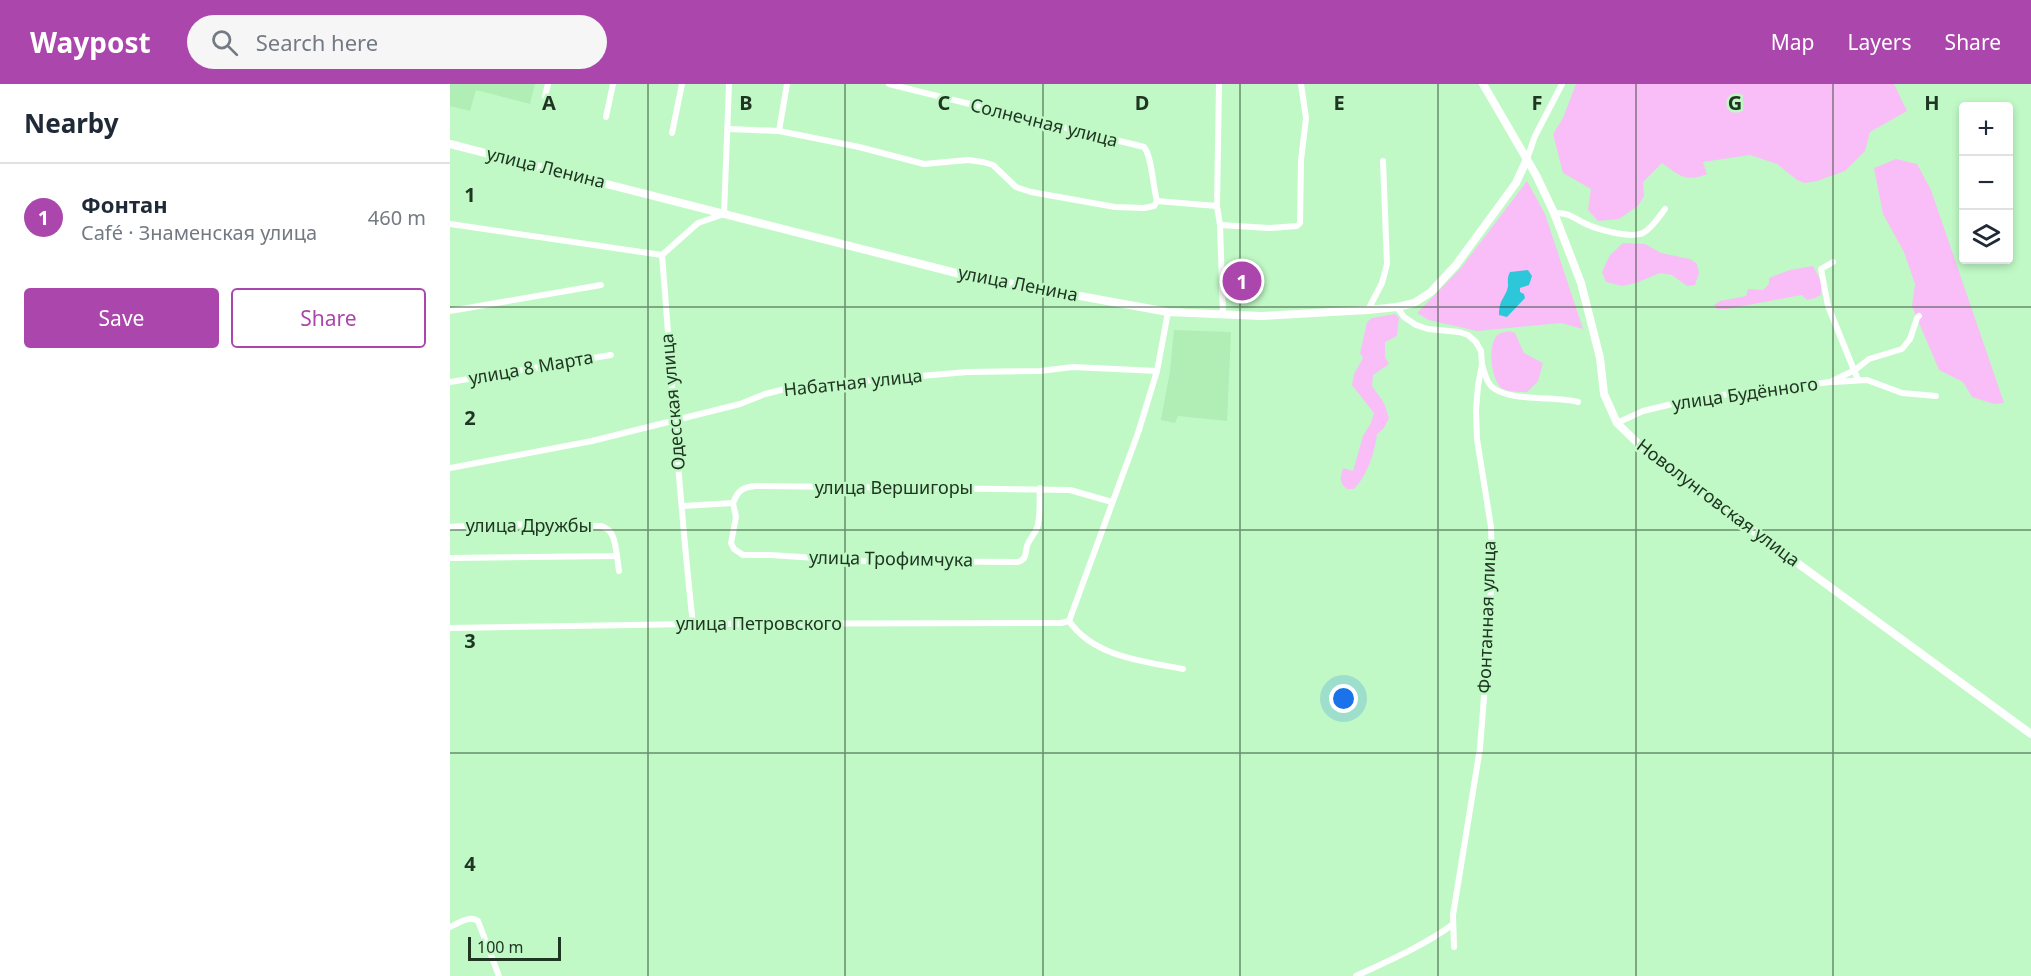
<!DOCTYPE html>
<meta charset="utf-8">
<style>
body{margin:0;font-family:"Noto Sans",sans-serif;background:#f6f6f7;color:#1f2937}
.controls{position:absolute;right:18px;top:18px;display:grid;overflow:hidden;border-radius:6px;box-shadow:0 3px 9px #0003}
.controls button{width:54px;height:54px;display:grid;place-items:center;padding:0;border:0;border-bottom:2px solid #e0e1e3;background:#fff;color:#1f2937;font:30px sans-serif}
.scale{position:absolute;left:18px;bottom:15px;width:93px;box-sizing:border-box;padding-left:6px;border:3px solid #203622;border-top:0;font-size:16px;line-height:21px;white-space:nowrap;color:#203622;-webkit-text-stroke:4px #c0f9c6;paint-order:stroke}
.you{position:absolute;left:894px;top:615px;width:21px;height:21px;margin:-15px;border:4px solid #fff;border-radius:50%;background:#1a73e8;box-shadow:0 0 0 9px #1a73e833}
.badge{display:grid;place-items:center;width:39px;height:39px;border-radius:50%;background:#ab47ac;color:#fff;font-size:20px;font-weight:700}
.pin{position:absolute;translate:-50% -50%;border:3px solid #fff;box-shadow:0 2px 6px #0006}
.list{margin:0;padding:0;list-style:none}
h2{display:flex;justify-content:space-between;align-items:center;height:78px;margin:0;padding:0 24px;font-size:26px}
h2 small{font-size:20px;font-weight:400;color:#747a83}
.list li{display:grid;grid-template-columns:39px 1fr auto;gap:18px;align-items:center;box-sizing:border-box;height:108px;padding:0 24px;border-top:2px solid #e0e1e3}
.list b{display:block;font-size:22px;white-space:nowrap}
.list p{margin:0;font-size:20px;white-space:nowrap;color:#747a83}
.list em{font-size:20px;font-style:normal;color:#747a83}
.actions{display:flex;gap:12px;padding:18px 24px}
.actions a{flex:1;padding:14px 0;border:2px solid #ab47ac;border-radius:6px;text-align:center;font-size:21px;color:#ab47ac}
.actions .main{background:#ab47ac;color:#fff}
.icon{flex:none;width:33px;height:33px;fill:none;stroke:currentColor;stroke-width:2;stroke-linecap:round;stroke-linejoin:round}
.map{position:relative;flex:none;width:1581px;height:892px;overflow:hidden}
header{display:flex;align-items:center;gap:36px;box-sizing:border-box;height:84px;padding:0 30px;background:#ab47ac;color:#fff}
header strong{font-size:28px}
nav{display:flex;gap:33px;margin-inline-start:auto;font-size:21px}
.search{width:420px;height:54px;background:#f6f6f7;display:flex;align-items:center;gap:15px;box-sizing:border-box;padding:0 21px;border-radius:33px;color:#747a83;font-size:22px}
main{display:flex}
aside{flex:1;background:#fff}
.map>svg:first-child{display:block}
</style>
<header>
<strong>Waypost</strong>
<div class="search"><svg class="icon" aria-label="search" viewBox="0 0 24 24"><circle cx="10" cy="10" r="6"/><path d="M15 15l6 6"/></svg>Search here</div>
<nav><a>Map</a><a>Layers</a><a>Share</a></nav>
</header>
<main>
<aside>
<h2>Nearby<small></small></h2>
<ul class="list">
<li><span class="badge">1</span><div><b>Фонтан</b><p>Café · Знаменская улица</p></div><em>460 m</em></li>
</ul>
<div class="actions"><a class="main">Save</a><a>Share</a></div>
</aside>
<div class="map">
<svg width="1581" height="892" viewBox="0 0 1581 892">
<rect width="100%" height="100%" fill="#c0f9c6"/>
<g fill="#b0eeb6">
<path d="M0,0H85L80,20L26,6L20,27L0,22Z"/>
<path d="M724,246L781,248L777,337L728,332L725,339L711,336L720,287Z"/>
</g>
<g fill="#f9bef7">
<path d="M1126,0H1444L1457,27L1420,48L1415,67L1395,87L1367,97L1355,99L1347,96L1327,80L1300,71L1253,78L1257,90C1235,99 1229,91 1212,79L1193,98L1194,112L1188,122L1169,135L1148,137L1138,126L1141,105L1113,89L1103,50L1113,34Z"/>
<path d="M1446,75L1467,80L1481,106L1554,319L1544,320L1522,313L1513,298L1489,286L1462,222L1465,200L1454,168L1433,130L1424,84Z"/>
<path d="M1077,97L1095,130L1133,245L1111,239L1027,247L979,236L967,229L1011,184Z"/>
<path d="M1173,159L1195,160L1211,169L1240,175L1247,180L1249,189L1245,201L1237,202L1222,191L1210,189L1186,199L1172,202L1156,198L1152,188L1160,171Z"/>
<path d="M1363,182L1371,197V211L1365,214L1357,216L1352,211L1277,225H1267L1264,221L1270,217L1296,212L1298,205L1313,206L1319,200V194L1340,186Z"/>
<path d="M945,230L949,234L947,252L935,258V273L939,280L923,291L922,302L934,319L939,334L934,344L927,350C925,368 917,392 904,405H897C889,399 890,393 893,384L903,387L913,352L921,339L924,329L902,301L904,290L913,274L910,269L917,238L922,234Z"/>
<path d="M1059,247L1065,249L1074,269L1093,279L1088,297L1077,308C1070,308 1060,308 1053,305C1041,299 1036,257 1049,250C1052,248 1056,248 1059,247Z"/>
</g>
<path fill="#2dc7da" d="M1078,186L1082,192L1079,201L1070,204V208L1074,210L1075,214L1057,233L1049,231C1049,214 1056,214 1058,202C1058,196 1057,194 1060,188Z"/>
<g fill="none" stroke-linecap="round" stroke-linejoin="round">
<g stroke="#fff" stroke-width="6">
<path d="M439,0L694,63C702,72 703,104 707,117"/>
<path d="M769,0L767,122L770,141L773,230"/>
<path d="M95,12L98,0"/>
<path d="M156,33L163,0"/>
<path d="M279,45L329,47L409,63L474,80L518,76L533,78L543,81L566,103L581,108L665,123L694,124L704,122L707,117L767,122"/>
<path d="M329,47L337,0"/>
<path d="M222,49L232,0"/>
<path d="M1077,75L1085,52L1112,0"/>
<path d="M1104,129C1117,128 1123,133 1134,139C1146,145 1180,155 1193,149C1202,144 1209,133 1215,125"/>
<path d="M0,140L212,171"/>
<path d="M770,141L819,144L847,142L850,139L851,76L856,34L851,0"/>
<path d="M1383,178L1371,185L1378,222L1408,296"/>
<path d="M947,223L954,233L966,241L978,245L1009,248L1018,251L1026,258L1031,267L1032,280L1028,302L1026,326L1027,355L1041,443L1042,480L1039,549L1030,664L1003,831L1004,863"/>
<path d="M918,226L932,199L937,180L933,77"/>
<path d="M0,227L151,201"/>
<path d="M1032,280C1034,287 1036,297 1041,302C1056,318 1107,312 1128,318"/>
<path d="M0,298L161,271"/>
<path d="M1384,298L1417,296L1452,309L1486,312"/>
<path d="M1167,339L1193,327L1247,314L1380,298L1405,286L1419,275L1452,265L1460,255L1467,234L1469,232"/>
<path d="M0,384L142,357L290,320L315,310L343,303L517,288L590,287L623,283L707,287"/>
<path d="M283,419L286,433L281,459L284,465L293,471H320L413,477L568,478C577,475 575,470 577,462C579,456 584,451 587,444C591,432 589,417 590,404"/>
<path d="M233,422L283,419C288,406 293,403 306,402L620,406L662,418"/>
<path d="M0,443L41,440L151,442C165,446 165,460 167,472L0,474"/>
<path d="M167,472L169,487"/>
<path d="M619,537C644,573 693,577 733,585"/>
<path d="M243,540C229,417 222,294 212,171L248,139L274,130L279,0"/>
<path d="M0,544L243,540L611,539L619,537L688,349L707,287L718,228"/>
<path d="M0,843C9,839 20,831 28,837L49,892"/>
<path d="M906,892C938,877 973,862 1002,841"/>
</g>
<g stroke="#fff" stroke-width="8">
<path d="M1033,0L1086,91L1104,129L1131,199L1150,274L1154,310L1167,339L1201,372L1581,650"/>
<path d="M0,60L514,191L718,228L811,232L918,226L947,223L964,219L981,208L1006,181L1066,99L1077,75"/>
</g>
</g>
<path fill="none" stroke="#203622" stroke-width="1.5" stroke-opacity="0.55" d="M198,0V892M395,0V892M593,0V892M790,0V892M988,0V892M1186,0V892M1383,0V892M0,223H1581M0,446H1581M0,669H1581"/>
<g text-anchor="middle" stroke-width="5" stroke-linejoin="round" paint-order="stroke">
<g font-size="18" fill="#203622" stroke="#c0f9c6">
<text transform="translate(594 39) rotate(14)" y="6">Солнечная улица</text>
<text transform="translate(96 84) rotate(14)" y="6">улица Ленина</text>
<text transform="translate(568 200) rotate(11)" y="6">улица Ленина</text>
<text transform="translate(81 284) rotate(-10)" y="6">улица 8 Марта</text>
<text transform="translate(403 299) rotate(-6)" y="6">Набатная улица</text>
<text transform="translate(1295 310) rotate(-8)" y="6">улица Будённого</text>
<text transform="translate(223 318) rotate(-95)" y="6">Одесская улица</text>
<text x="444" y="410">улица Вершигоры</text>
<text transform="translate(1268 419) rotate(37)" y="6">Новолунговская улица</text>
<text x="79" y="448">улица Дружбы</text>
<text transform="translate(441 475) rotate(1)" y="6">улица Трофимчука</text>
<text transform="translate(1037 533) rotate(-88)" y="6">Фонтанная улица</text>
<text x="309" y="546">улица Петровского</text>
</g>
</g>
<g font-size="20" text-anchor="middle" font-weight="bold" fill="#203622" stroke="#c0f9c6" stroke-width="5" stroke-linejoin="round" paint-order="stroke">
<text x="99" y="26">A</text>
<text x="296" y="26">B</text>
<text x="494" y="26">C</text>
<text x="692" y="26">D</text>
<text x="889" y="26">E</text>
<text x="1087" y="26">F</text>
<text x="1285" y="26">G</text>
<text x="1482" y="26">H</text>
<text x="20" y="118">1</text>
<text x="20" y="341">2</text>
<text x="20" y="564">3</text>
<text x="20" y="787">4</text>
</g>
</svg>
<div class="controls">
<button>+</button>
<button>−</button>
<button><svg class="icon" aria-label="layers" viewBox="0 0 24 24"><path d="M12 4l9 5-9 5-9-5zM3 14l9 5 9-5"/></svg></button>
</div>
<div class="scale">100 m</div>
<div class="you"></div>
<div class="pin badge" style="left:792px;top:197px">1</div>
</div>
</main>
